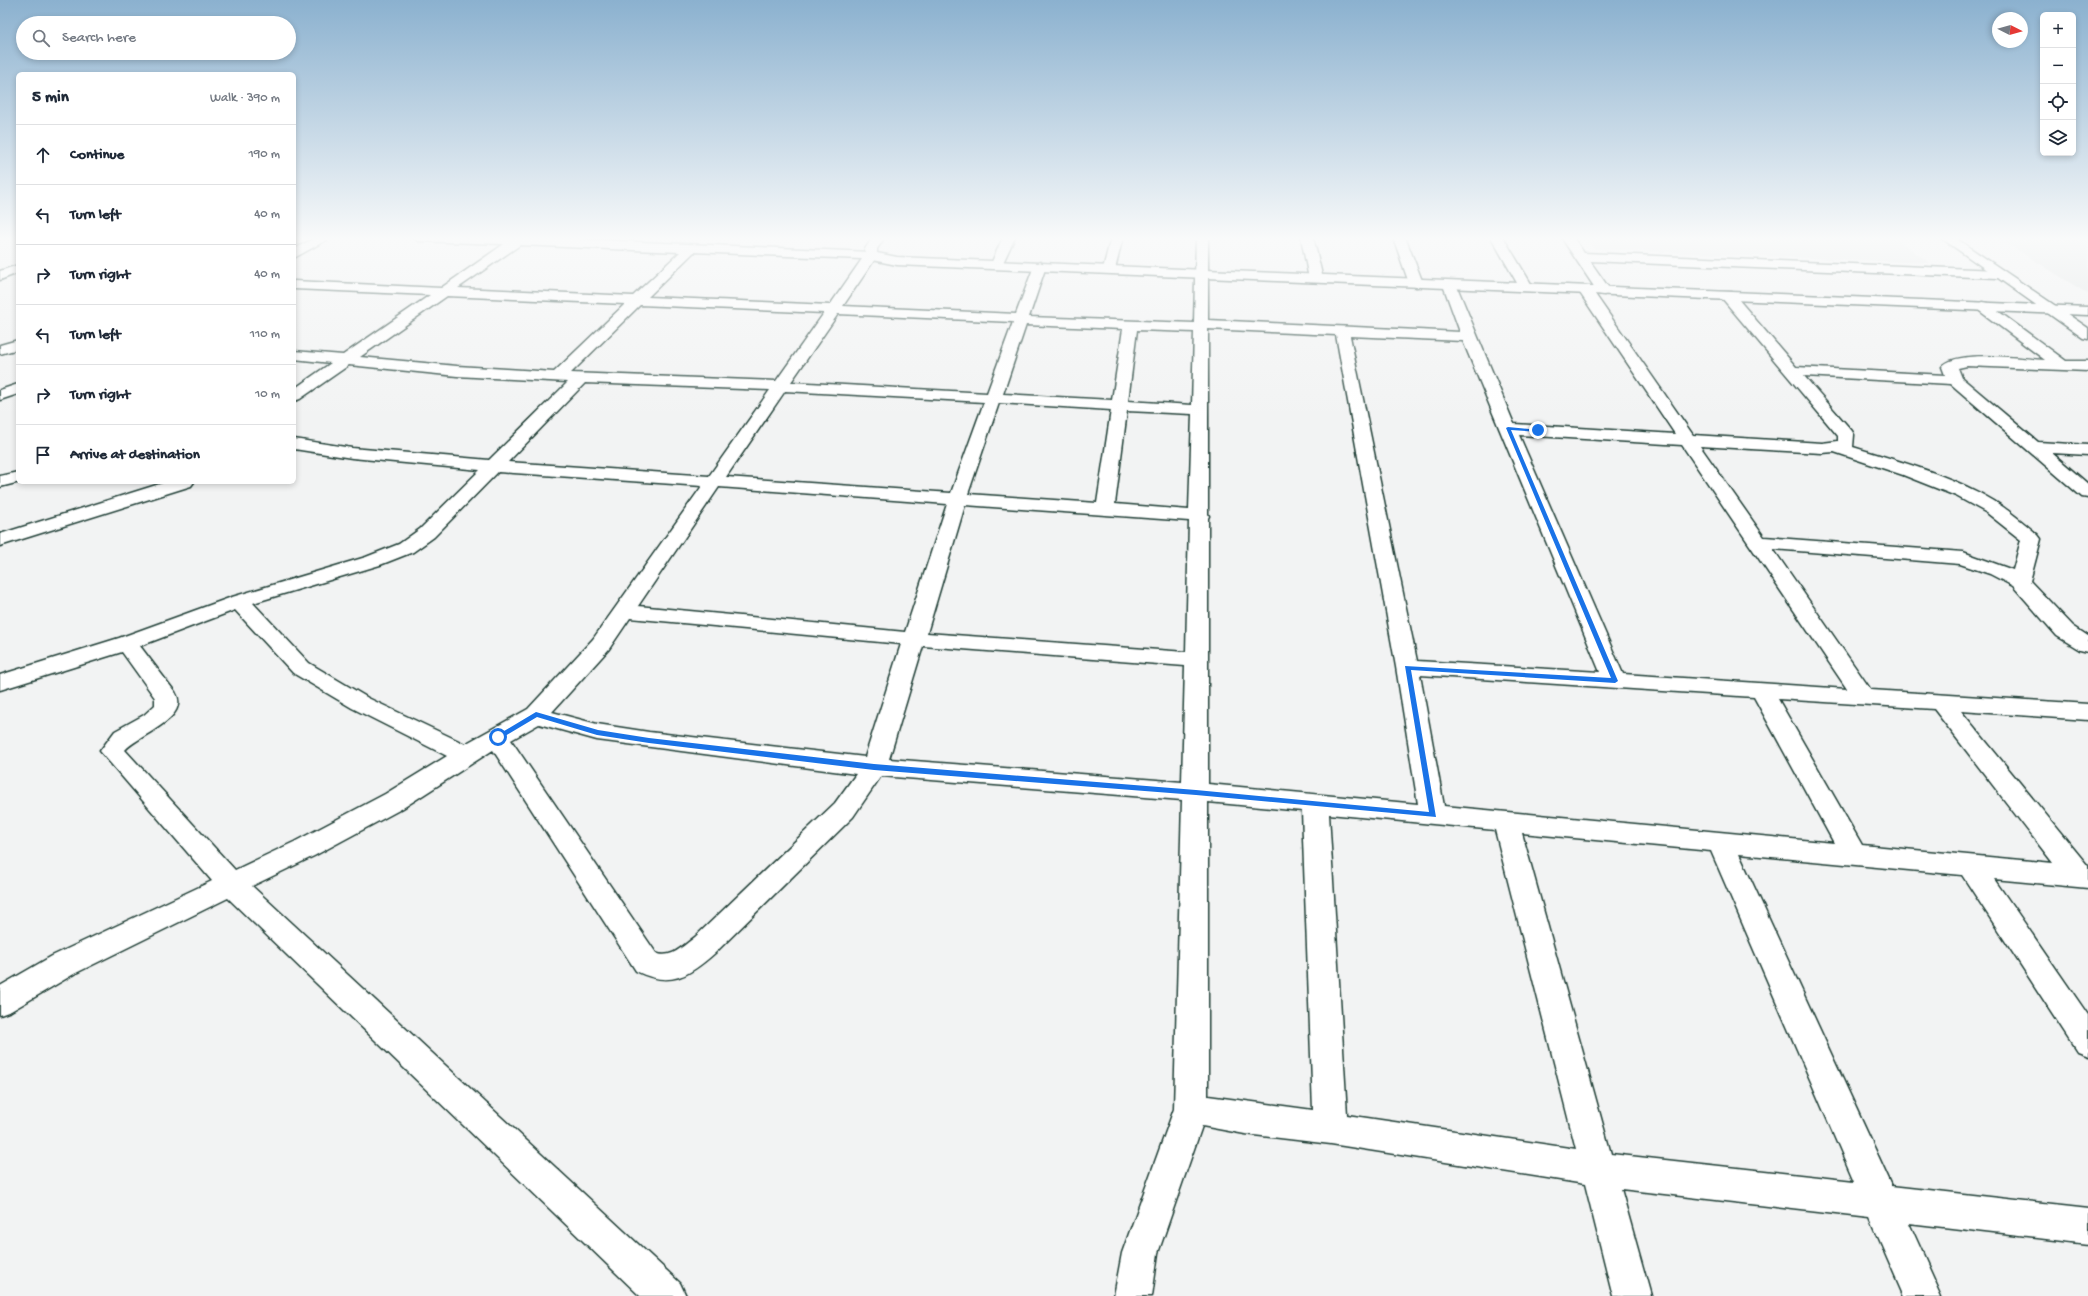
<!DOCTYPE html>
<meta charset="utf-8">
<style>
body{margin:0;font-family:"Gochi Hand",sans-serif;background:#f6f6f7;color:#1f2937}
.controls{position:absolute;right:12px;top:12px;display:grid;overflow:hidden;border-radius:6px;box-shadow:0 2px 6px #0003}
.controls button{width:36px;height:36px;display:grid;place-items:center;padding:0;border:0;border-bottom:1px solid #e0e1e3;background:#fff;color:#1f2937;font:20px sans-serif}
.compass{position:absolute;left:1992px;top:12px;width:36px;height:36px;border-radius:50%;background:#fff;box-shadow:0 2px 6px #0003;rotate:96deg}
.stop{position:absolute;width:12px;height:12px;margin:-9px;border:3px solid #1a73e8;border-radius:50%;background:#fff}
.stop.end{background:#1a73e8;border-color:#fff;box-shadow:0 1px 4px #0008}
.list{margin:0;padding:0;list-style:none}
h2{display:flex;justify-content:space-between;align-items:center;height:52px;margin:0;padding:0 16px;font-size:17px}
h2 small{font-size:13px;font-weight:400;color:#747a83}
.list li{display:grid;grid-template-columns:26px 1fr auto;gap:12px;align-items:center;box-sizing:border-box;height:60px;padding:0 16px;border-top:1px solid #e0e1e3}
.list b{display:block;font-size:15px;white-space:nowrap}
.list em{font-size:13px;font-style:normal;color:#747a83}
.icon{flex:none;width:22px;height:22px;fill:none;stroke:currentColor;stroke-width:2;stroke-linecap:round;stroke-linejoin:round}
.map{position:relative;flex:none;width:2088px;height:1296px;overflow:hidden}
.search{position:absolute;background:#fff;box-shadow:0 2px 6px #0003;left:16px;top:16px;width:280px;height:44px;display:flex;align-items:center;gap:10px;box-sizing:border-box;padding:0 14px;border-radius:22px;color:#747a83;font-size:15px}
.panel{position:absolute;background:#fff;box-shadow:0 2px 6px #0003;left:16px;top:72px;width:280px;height:412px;border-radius:6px}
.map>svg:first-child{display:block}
</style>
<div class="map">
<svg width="2088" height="1296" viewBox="0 0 2088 1296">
<rect width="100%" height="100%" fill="#f2f3f3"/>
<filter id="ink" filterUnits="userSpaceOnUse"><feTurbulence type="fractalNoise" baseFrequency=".025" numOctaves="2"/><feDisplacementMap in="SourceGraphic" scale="8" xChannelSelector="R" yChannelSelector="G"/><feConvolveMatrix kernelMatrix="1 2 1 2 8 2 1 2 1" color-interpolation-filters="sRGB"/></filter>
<g filter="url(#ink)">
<g fill="#e0e4e3">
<path d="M1585,237H1894L1930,263L1594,249Z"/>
<path d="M1997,237H2088V294Z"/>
</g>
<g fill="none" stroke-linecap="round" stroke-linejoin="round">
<defs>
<g id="minor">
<path d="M317,237H332L294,258V249Z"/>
<path d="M412,237H525L871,252L877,256L843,306L1016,314L1034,266L1040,262L1046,266L1029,317L1194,323L1196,237H1208V320L1460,332L1443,285L1450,281L1455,282L1514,424L1675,434L1578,290L1585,286L1590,287L1693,435L1822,443L1838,441V436L1722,298L1720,295L1722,292H1732L1796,367L1945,375L1942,367C1955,349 2024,359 2045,360L1977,309L1975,306L1982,302L1987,303L2066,361H2088V371L1967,366L1958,368L1962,378L2038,442L2088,445V455L2052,453L2088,484V498L2082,497L1951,384L1804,376L1852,431L1854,435L1853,447C1901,462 1951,475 1994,501C2010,511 2024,523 2038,535L2041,539L2030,581L2073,626L2088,636V652L2080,650L2057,636L2013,586L1990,574L1960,564L1773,549L1871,690L2088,704V720L1961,711L2088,866V888L1994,879L2088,1015V1055L2077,1051L1962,875L1739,854L1892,1186L2088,1208V1244L1909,1223L1942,1296H1904L1870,1218L1621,1189L1651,1296H1613L1585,1184L1331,1144L1245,1134L1202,1126L1158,1253L1152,1296H1114L1122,1253L1174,1109L1182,800L881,776L853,817L715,953C688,977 670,988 636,971L493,750L403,808L314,856L252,886L680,1283L686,1296H640L228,898L74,974L11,1011L0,1015V986L52,956L212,881L100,751L115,731L144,715L155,705V698L122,652L0,690V675L119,638L232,597L366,557L399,544L420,529L480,470L352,458L294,449V439L352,448L489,460L568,382L457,376L349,365L300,399L294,401V389L331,363L294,359V351L343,355L430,295L294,289V281L441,288L504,244L418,241ZM520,245L680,252L633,296L458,288ZM694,252L862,259L830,305L648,297ZM447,296L625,304L554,372L457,366L360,357ZM640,305L824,313L776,381L571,373ZM838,314L1013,322L987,393L791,382ZM1026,325L1123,329L1112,400L1003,394ZM1208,329L1336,335L1396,667L1418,804L1208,784V518L1209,516L1208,514ZM1137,330L1194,332L1192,405L1128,401ZM1350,336L1463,341L1600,672L1417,661ZM585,383L770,390L709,476L508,462ZM785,391L984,402L951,493L726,477ZM999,403L1111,410L1097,503L968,494ZM1127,411L1192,414L1189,510L1115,504ZM1519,435L1682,445L1847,689L1623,674ZM1700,446L1822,453L1834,452L1903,475L1956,496L1987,513L2021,540L2013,570L1963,552L1764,537ZM498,472L702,486L593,639L528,709L465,744L368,698L309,663L253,603L380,565L413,552L434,537ZM719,487L947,504L905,632L638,606ZM965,505L1189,521L1186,652L927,633ZM235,610L293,673L352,708L447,756L385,794L294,842L235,870L125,750C138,735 192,718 175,692L140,646ZM630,618L901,644L865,757L649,732L597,724L552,712L609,649ZM923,646L1185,666L1182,782L889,759ZM1420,675L1754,697L1834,843L1444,806ZM1778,699L1934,709L2053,863L1862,845ZM539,724L597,740L856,774L835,803L695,937C684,945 671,960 656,953L511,740ZM1208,802L1302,811L1313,1110L1208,1096ZM1329,814L1495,830L1576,1149L1347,1115ZM1522,833L1711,851L1854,1181L1611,1154Z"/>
<path d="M1003,237H1015L1001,267H993L991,264Z"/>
<path d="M1111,237H1123L1115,269L1109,273L1103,269Z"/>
<path d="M1301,237H1313L1323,279L1321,282H1311L1309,279Z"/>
<path d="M1393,237H1405L1423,283L1421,286L1416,287L1409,283Z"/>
<path d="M1491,237H1503L1533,287L1531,290H1521Z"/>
<path d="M1561,237H1573L1584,253L1998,270L2004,274L1998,278L1590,261L1611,291L1604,295L1599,294Z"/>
<path d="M18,265V273L0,280V271Z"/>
<path d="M18,340V349L0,354V345Z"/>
<path d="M18,384V394L0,400V390Z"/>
<path d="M18,472V482H20L0,487V476Z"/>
<path d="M166,482H194L191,486L0,546V534Z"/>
</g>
<path id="tertiary" d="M873,237H885L877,249V253L897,257L2088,307V315L897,265L867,259L865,249Z"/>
<path id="trunk" d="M1940,237H1954L2088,328V339L2083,338Z"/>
</defs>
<use href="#minor" stroke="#1f3d34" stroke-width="3"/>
<use href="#tertiary" stroke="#1f3d34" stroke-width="3"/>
<use href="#trunk" stroke="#1f3d34" stroke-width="3"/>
<use href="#minor" fill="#fff" fill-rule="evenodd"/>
<use href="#tertiary" fill="#fff" fill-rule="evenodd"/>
<use href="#trunk" fill="#fff" fill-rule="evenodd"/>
</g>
</g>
<linearGradient id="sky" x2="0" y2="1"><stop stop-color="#8bb1cf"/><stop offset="0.57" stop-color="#f9fafa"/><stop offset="1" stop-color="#f9fafa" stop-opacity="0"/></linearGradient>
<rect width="2088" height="419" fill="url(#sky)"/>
<path fill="#1a73e8" d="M1508,427L1540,430L1538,432L1511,430L1618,681L1615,683L1411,670L1436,817L1196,795L874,770L649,743L597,735L537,717L500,739L494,737L536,712L598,730L649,738L874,764L1196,790L1429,812L1405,666L1611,678L1506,428Z"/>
</svg>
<div class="controls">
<button>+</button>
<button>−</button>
<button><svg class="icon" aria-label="locate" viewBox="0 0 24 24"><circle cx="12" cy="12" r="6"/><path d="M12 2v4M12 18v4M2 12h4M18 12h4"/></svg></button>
<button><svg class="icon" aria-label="layers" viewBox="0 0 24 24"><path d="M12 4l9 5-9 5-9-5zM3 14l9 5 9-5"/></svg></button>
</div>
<svg class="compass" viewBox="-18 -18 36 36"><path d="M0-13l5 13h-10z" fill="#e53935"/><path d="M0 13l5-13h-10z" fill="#747a83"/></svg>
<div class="stop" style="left:498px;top:737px"></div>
<div class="stop end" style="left:1538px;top:430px"></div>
<div class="search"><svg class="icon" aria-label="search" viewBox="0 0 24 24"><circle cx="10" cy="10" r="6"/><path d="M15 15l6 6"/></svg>Search here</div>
<section class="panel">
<h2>5 min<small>Walk · 390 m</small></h2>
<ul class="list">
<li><svg class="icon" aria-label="ahead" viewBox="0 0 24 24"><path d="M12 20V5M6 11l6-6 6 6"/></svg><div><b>Continue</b></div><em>190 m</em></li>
<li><svg class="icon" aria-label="left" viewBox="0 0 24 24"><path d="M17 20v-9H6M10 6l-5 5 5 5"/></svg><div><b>Turn left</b></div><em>40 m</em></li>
<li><svg class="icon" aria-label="right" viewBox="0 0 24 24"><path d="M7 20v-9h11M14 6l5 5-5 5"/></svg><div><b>Turn right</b></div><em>40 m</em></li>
<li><svg class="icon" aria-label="left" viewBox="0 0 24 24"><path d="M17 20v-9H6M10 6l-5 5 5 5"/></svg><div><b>Turn left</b></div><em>110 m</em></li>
<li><svg class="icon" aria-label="right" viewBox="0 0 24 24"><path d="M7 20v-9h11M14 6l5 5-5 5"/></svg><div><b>Turn right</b></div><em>10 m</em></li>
<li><svg class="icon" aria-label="arrive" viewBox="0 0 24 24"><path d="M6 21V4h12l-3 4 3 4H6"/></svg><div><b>Arrive at destination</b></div></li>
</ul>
</section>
</div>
